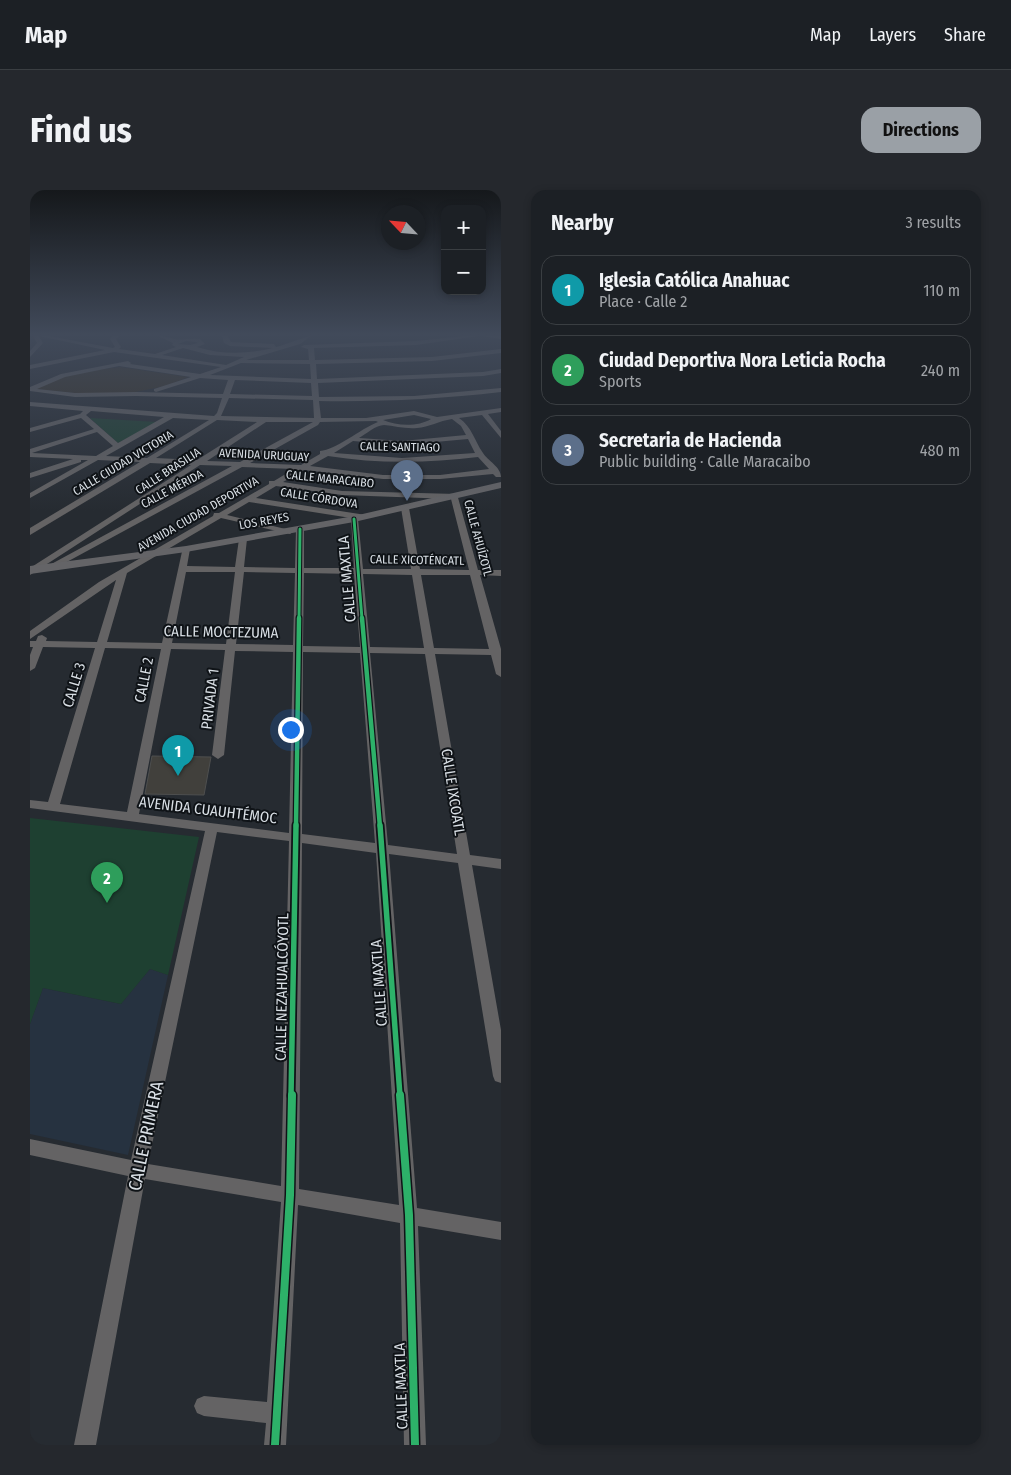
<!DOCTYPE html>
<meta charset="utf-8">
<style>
body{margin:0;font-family:"Fira Sans Condensed",sans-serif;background:#25282d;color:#f1f3f6}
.controls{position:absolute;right:15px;top:15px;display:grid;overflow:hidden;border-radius:10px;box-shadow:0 2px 8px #0003}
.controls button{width:45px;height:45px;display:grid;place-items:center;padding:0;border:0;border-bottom:1px solid #3a3e42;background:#1c2025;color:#f1f3f6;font:25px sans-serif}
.compass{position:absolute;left:351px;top:15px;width:45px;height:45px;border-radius:50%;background:#1c2025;box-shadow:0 2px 8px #0003;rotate:296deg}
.you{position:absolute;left:260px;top:539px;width:18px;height:18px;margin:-12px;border:4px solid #fff;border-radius:50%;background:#1a73e8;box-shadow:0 0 0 8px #1a73e833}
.badge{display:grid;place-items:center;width:32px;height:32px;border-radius:50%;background:#9aa0a6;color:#fff;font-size:16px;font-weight:700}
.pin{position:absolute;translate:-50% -41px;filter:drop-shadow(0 1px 2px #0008)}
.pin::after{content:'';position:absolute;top:26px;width:18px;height:15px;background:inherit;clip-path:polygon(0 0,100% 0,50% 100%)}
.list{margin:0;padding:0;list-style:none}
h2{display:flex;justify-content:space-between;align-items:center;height:65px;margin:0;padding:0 20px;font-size:21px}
h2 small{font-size:16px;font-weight:400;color:#a0a3a7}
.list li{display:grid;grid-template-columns:32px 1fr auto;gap:15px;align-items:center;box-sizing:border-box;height:70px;margin:0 10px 10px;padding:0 10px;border:1px solid #3a3e42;border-radius:15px}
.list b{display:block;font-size:19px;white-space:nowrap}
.list p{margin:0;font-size:16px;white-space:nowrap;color:#a0a3a7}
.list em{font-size:16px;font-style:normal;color:#a0a3a7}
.map{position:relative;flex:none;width:471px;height:1255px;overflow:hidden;border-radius:15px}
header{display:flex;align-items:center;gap:30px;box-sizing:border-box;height:70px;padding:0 25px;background:#1c2025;border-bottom:1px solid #3a3e42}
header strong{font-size:24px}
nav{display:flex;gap:28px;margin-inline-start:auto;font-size:18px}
.intro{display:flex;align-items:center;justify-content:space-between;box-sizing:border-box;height:120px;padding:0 30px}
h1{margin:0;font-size:35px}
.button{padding:12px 22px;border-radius:15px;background:#9aa0a6;color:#111;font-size:18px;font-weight:700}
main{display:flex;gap:30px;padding:0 30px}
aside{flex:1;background:#1c2025;border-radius:15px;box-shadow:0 2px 8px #0003}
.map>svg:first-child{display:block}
</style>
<header>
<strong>Map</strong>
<nav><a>Map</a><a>Layers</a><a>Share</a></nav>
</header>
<div class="intro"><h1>Find us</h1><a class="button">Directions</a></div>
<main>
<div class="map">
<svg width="471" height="1255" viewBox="0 0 471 1255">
<rect width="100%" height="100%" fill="#262b31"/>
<path fill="#362f22" d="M90,177L158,187L136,196L100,203L64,205L5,199L23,189L66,180Z"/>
<path fill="#263240" d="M120,779L138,785L98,965L0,944V834L13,798L91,814Z"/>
<g fill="#1e4031">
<path d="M60,228L127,232L88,253Z"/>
<path d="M0,628L169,647L138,785L120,779L91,814L13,798L0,834Z"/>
</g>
<path fill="#41403c" stroke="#4e4f4f" d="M122,566L181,567L174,605L115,604Z"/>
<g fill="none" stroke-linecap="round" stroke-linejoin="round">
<g fill="#646364" fill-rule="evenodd">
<path d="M3,146H9L13,153L0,167V161L7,153Z"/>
<path d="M9,146H19L83,158L85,157L80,149L83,146H89L86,149L91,157L89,159L125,164L146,157L142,155L143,153L128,146C135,146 139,148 145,149C151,151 161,147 170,149L175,154L167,157C192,165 218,164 243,158L200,156L194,153L192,146H198L201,152L244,154L246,157C255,155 276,146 281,146L270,154L216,170H279L278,159L271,157L274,155L386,151L435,146H449L386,155L284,158L285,170L402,167L471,159V163L402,171L286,174L287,189L453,182L471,179V183L453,186L288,193L289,207L384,206L471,198V202C411,209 350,212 289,211L291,228H336L384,221L407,227L471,218V222L458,224L471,241V248L452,225L429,228C442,237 444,250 453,263C458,271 471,277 471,287H466L463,284L410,289H353L274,280L253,292L312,301L427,304L448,380H471V386L450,385L471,459V487L466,484L461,465L405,464L440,665L471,669V679L442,675L471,840V893L465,891L463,886L428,673L359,664L387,1018L471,1032V1050L388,1036L396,1255H374L370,1033L268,1015L256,1255H234L236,1233L174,1226L167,1223L164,1216L167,1209L174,1206L237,1212L251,1012L115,989L66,1255H44L98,986L0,965V949L101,970L175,641L0,618V610L18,612L65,458L13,457L5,478L0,481V465L3,457H0V451H6L8,446L12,445L17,448L16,451L67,452L86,390L0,449V441L69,392L183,326L184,323H189L239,294V291H244L264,279L212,277L22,380L14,378L202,276L170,275L0,385V378L161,275L120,273L0,345V338L110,272L68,270L0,308V303L58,270H51V272L0,288V283L43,269L0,267V259L64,239L51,228L0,242V238L50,224L53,221L0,216V212L184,226L187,223L192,208L106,206L45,207L0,201V197L31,184L98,171L101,173L100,174L170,184L191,177L84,162L0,179V175L75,160ZM156,151L166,152L168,153L160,155L148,154ZM153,158L180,165L214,167L196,175L132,165ZM211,173L280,174L281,189L180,185ZM89,176L161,187L124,199V201L126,202L170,188L198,190L193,204L106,202L45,203L7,199L35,187ZM205,190L281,193L282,206L200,204ZM199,208L283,210L284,228L191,226ZM61,221L134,227L88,253L56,225ZM384,225L401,229C388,237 367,236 353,230ZM143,228L179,230L117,268L76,266ZM422,229L431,236L436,245L372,251L329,248C336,244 346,235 354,235C365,236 375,239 387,238C399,237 409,231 422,229ZM187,230L227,232L167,270L126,268ZM346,231L348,232C330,239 306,260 290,261V264L271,275L220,273L288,235L290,232ZM236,232H283L210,272L177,271ZM67,242L83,256L66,266L2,263ZM438,249L445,263L372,268L304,263L323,251L372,255ZM298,266C348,274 398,273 448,267L459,279L410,285H353L280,276ZM246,296L312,305L421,309L439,380L390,379L379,318L375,316L371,318L381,379H333L328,329H336V325L226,308ZM219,312L321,328L324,378H274V339L270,336L266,339L265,378L214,377L217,349L213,346L209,349L205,377L157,376L160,359L153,357L132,453L77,452L97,383L191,328L260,344L264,341L197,325ZM156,382H205L196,454L142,453ZM214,382L265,383L263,455L206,454ZM274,383L324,384L330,457L273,456ZM333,384L382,385L394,458L340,457ZM391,385H440L459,459L404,458ZM75,458L131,459L97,622L30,614ZM141,459L195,460L182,565L188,569L194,565L205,461L263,462L259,643L109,624ZM273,462L330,463L345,653L272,644ZM340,463L395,464L427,664L358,655ZM187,642L259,651L251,996L118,974ZM272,653L346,663L369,1015L269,999Z"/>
<path d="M452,146H471V149Z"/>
</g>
<path fill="#646467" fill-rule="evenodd" d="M471,292V298L324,332L156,362L0,384V376L156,356L324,326Z"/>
<defs>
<g id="cycleway-far3">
<path d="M324,329L332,429"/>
<path d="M269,429L270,339"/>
</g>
<g id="cycleway-far2">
<path d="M332,428L350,637"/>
<path d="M266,637L269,428"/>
</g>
<g id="cycleway-far1">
<path d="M350,635L370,906"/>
<path d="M261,906L266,635"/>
</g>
<g id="cycleway">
<path d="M370,905L379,1025L385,1255"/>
<path d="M245,1255L260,1005L262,905"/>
</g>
</defs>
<use href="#cycleway-far3" stroke="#0f1317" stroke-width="5"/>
<use href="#cycleway-far2" stroke="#0f1317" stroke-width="7"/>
<use href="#cycleway-far1" stroke="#0f1317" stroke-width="9"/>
<use href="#cycleway" stroke="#0f1317" stroke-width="11"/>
<use href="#cycleway-far3" stroke="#2db169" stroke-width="3"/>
<use href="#cycleway-far2" stroke="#2db169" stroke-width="4.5"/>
<use href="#cycleway-far1" stroke="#2db169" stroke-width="5.5"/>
<use href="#cycleway" stroke="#2db169" stroke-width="8"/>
</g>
<linearGradient id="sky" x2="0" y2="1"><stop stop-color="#15181b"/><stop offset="0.45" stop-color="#414a5a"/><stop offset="1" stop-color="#414a5a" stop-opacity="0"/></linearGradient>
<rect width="471" height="321" fill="url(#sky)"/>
<g text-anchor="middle" stroke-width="4" stroke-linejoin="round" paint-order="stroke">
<g font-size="12" fill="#d9dfe5" stroke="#0f1317">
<text transform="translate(370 257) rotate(1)" y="4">CALLE SANTIAGO</text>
<text transform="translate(234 265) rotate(3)" y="4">AVENIDA URUGUAY</text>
<text transform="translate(93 273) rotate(-31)" y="4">CALLE CIUDAD VICTORIA</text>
<text transform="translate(138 281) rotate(-33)" y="4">CALLE BRASILIA</text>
<text transform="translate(300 289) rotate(6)" y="4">CALLE MARACAIBO</text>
<text transform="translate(142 299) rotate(-28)" y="4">CALLE MÉRIDA</text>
<text transform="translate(289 308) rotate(9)" y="4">CALLE CÓRDOVA</text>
<text transform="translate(168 324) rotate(-30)" y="4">AVENIDA CIUDAD DEPORTIVA</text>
<text transform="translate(234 331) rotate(-10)" y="4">LOS REYES</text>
<text transform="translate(448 348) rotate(75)" y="4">CALLE AHUÍZOTL</text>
<text transform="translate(387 370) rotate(1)" y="4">CALLE XICOTÉNCATL</text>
</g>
<g font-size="15" fill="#d9dfe5" stroke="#0f1317">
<text transform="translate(317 389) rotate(-95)" y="5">CALLE MAXTLA</text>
<text transform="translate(191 442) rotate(1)" y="5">CALLE MOCTEZUMA</text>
<text transform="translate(114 490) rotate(-79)" y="5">CALLE 2</text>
<text transform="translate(44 495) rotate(-73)" y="5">CALLE 3</text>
<text transform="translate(180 509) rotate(-83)" y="5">PRIVADA 1</text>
<text transform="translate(423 602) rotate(81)" y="5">CALLE IXCOATL</text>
<text transform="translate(178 620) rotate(7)" y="5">AVENIDA CUAUHTÉMOC</text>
<text transform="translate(349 793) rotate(-94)" y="5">CALLE MAXTLA</text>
<text transform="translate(252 797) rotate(-89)" y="5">CALLE NEZAHUALCÓYOTL</text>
<text transform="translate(371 1196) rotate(-92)" y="5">CALLE MAXTLA</text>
</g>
<g font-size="18" fill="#d9dfe5" stroke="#0f1317">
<text transform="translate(116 946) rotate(-78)" y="6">CALLE PRIMERA</text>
</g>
</g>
</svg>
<div class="controls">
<button>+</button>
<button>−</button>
</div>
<svg class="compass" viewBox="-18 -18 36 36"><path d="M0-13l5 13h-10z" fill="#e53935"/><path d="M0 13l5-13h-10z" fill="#a0a3a7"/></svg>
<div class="you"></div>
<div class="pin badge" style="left:148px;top:586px;background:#0f9aa8">1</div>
<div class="pin badge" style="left:77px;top:713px;background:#2e9e5b">2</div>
<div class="pin badge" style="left:377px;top:311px;background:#5c6f8a">3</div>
</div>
<aside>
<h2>Nearby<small>3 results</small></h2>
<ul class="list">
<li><span class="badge" style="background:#0f9aa8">1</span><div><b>Iglesia Católica Anahuac</b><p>Place · Calle 2</p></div><em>110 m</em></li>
<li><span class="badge" style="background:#2e9e5b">2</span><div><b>Ciudad Deportiva Nora Leticia Rocha</b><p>Sports</p></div><em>240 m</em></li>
<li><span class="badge" style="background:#5c6f8a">3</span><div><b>Secretaria de Hacienda</b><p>Public building · Calle Maracaibo</p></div><em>480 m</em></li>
</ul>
</aside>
</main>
